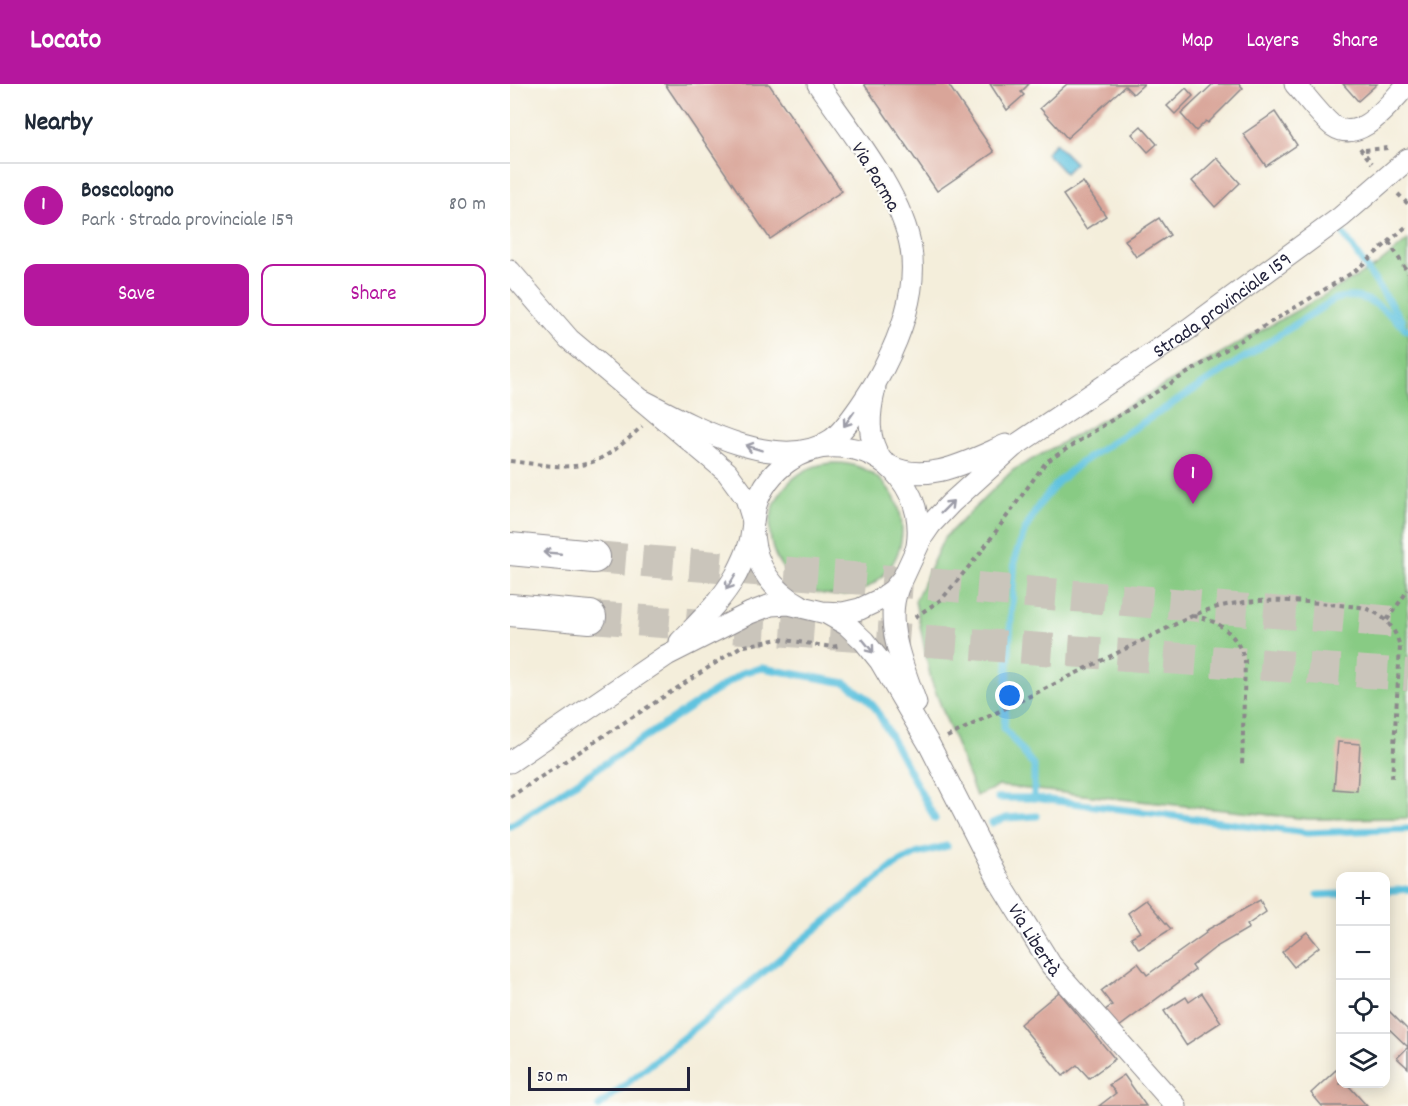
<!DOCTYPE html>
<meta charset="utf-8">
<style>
body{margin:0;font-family:Dekko,sans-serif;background:#f2f2f3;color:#1f2937}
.controls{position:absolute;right:18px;bottom:18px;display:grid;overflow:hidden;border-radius:12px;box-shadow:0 3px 15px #0003}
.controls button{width:54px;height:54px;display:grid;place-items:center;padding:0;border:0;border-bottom:2px solid #e0e1e3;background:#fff;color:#1f2937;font:30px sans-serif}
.scale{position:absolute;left:18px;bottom:15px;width:162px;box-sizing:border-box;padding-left:6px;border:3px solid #22223b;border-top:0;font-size:16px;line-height:21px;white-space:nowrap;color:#22223b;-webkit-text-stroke:4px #fdfcf7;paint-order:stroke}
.you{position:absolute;left:500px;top:612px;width:21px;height:21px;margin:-15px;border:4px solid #fff;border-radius:50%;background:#1a73e8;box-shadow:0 0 0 9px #1a73e833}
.badge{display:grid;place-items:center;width:39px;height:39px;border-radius:50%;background:#b5179e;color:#fff;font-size:20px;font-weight:700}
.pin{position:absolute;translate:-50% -50px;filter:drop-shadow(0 2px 3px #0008)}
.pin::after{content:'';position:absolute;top:32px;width:21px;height:18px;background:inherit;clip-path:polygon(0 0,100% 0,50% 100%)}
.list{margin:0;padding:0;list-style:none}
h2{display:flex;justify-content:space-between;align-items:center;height:78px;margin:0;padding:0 24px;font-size:26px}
h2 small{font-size:20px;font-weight:400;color:#747a83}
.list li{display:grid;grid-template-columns:39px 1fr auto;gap:18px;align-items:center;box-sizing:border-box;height:84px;padding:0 24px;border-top:2px solid #e0e1e3}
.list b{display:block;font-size:22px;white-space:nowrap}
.list p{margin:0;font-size:20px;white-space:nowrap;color:#747a83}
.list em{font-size:20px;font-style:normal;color:#747a83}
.actions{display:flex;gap:12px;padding:18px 24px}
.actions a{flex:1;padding:14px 0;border:2px solid #b5179e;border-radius:12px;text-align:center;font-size:21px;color:#b5179e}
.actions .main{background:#b5179e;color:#fff}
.icon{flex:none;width:33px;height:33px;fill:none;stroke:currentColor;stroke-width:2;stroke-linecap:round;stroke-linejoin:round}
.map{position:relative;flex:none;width:898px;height:1022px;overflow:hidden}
header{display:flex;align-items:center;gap:36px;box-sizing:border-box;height:84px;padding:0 30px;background:#b5179e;color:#fff}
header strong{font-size:28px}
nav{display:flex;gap:33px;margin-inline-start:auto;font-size:21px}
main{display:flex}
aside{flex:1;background:#fff}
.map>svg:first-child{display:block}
</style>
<header>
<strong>Locato</strong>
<nav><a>Map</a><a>Layers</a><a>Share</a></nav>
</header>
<main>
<aside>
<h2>Nearby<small></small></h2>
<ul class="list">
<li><span class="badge">1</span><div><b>Boscologno</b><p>Park · Strada provinciale 159</p></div><em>80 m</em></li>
</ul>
<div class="actions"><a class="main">Save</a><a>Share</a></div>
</aside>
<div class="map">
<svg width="898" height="1022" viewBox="0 0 898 1022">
<rect width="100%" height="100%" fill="#fdfcf7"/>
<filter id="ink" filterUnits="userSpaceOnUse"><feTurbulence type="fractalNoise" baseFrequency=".0167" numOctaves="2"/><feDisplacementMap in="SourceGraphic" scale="12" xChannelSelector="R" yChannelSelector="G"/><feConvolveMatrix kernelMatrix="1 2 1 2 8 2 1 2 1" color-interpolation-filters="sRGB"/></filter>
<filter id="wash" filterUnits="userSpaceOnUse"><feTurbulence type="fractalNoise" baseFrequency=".008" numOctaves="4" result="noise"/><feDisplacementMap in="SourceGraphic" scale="24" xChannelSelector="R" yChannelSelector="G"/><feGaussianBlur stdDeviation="1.35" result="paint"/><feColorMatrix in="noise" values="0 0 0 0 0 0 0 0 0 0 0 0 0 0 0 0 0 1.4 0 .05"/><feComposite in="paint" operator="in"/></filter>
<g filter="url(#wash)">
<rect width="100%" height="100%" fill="#f4eedb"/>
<g fill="#88cb84" stroke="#557660" stroke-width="1.5">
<path d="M898,156V734L798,735L489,702L466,712L421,596L405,517L434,454L503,386L866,182Z"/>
<circle cx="326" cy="445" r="66"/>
</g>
<path fill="#61c3df" stroke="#42728d" stroke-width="1.5" d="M545,59L565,79L555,89L536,69Z"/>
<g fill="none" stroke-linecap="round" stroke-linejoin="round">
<g stroke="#61c3df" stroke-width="7">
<path d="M834,151L892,237"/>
<path d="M488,714H524L797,749L898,745"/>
<path d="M524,714V682L494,644L505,474L515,446L529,421L548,398L570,379L825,215C859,206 874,226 897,246"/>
<path d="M482,739L496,734L527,732"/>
<path d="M0,742L234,588L252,584L336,599L356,613L366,625L425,735"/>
<path d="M876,807L898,805"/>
<path d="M808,811L830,810"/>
<path d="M89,1022L385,781L406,770L437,762"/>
</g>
</g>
<g id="blocks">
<g fill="#d9a599">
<path d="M155,0H259L332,107L260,155Z"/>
<path d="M354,0H438L484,68L427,107Z"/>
<path d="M480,0H519L511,8L514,11L497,26Z"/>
<path d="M557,0H634L623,10L615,2L557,54L530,24Z"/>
<path d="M703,0H729L733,4L698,39L696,37L686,47L671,30Z"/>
<path d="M833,0H867L848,17Z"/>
<path d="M676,4L683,12L665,30L657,22Z"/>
<path d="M765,28L787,61L756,82L733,50Z"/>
<path d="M631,42L647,60L638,68L622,50Z"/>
<path d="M707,74L730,99L705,123L682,97Z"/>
<path d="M573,98L596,132L576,145L553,111Z"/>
<path d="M649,134L660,151L626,173L615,156Z"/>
<path d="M828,658L850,660L847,707L824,705Z"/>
<path d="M636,816L661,845L629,865L621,853L630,848L618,829Z"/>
<path d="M750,816L756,828L737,841L739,844L706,863L682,882L685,886L605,946L591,929L602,921L591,907L628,879L637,891L696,849L695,847Z"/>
<path d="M797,848L809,863L784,883L772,868Z"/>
<path d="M549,908L605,975L579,994L567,981L553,992L510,940Z"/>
<path d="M692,909L711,938L676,961L654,927L676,913L679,918Z"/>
<path d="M876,924L898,946V984L887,974L898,963L876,942Z"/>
<path d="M826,986L830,992V1000H837L857,1022H812L801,1009Z"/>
<path d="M614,991L636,1022H589L606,1009L599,1001Z"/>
</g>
</g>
</g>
<g filter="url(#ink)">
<use href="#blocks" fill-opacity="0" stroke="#8b888b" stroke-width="1.5"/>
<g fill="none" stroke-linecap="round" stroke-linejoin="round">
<g stroke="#cac5bb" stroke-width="32" stroke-dasharray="32 16" stroke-linecap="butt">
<path d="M84,473L898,539"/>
<path d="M80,533L898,591"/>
</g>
<defs>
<g id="minor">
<path d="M785,0C795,11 812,34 823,42C851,61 880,18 898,0"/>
<path d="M0,187L59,255L217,388L236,414L243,437"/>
<path d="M365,304C359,329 356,355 372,377"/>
<path d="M134,317C182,342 270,391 321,356C337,345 365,301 374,283C392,248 407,204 401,165C393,111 339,45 308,0"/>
<path d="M378,381C415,402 461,376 496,361"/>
<path d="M243,451C246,482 262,506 290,521"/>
<path d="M390,499C372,537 393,581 406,619"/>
<path id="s1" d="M316,529L337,541L354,557L370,577L420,662L489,797L541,881L666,1022"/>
<path d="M170,558C190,537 212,516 226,491C232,479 239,466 241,453C243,442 243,432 246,421C257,386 292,360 330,363C353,364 375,375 389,393C405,413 411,436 407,462"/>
<path id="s2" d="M0,678L157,571L240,529L261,521L279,520L312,528L333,529L350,525L369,516L383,506L393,494L412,453L421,440L441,419L503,363L680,244L831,133L898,75"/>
</g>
<g id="highway">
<path d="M0,465L84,473"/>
<path d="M0,526L80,533"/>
</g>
</defs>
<use href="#minor" stroke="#8b888b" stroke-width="23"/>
<use href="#highway" stroke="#8b888b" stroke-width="34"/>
<g stroke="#8b888b" stroke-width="4" stroke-dasharray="4.5 4.5" stroke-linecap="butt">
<path d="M850,64L862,79"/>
<path d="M855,66L878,64"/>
<path d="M888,110L898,120"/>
<path d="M879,158L898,189"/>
<path d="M0,377C66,385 82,391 132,342"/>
<path d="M683,532C710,536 726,550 735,576L732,683"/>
<path d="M405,533L432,515L471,468L536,378L638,313L845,187L898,141"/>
<path d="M877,536L898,506"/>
<path d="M437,653L682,532C736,508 794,518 850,523C872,528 885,542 890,563L882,695"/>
<path d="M0,713L230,563L269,555L322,563L328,562"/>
</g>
<use href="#minor" stroke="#fff" stroke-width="21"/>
<use href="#highway" stroke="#fff" stroke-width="32"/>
</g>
<defs><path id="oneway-shaft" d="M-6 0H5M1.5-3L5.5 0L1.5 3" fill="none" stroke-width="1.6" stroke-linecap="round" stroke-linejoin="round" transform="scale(1.5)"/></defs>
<g stroke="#9c9ca7">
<use href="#oneway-shaft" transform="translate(339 335) rotate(125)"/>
<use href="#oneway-shaft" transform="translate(244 364) rotate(-164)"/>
<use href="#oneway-shaft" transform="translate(437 423) rotate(-45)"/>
<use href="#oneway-shaft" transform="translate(42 469) rotate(-175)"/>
<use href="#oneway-shaft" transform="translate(221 498) rotate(122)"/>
<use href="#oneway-shaft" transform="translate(358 562) rotate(51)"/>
</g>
</g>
<g text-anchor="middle" stroke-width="4.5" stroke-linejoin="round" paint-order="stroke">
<g font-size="20" fill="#22223b" stroke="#fdfcf7">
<text transform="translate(367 92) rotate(59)" y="7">Via Parma</text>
<text dy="7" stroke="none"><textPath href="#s2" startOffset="876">Strada provinciale 159</textPath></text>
<text dy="7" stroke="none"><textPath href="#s1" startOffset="392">Via Libertà</textPath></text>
</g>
</g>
</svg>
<div class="controls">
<button>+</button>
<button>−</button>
<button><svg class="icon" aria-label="locate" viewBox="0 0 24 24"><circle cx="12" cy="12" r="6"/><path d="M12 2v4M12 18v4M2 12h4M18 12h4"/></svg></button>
<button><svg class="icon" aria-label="layers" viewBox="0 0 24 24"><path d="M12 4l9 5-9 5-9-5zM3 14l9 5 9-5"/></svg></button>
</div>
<div class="scale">50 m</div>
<div class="you"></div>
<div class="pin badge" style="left:683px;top:420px">1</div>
</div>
</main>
